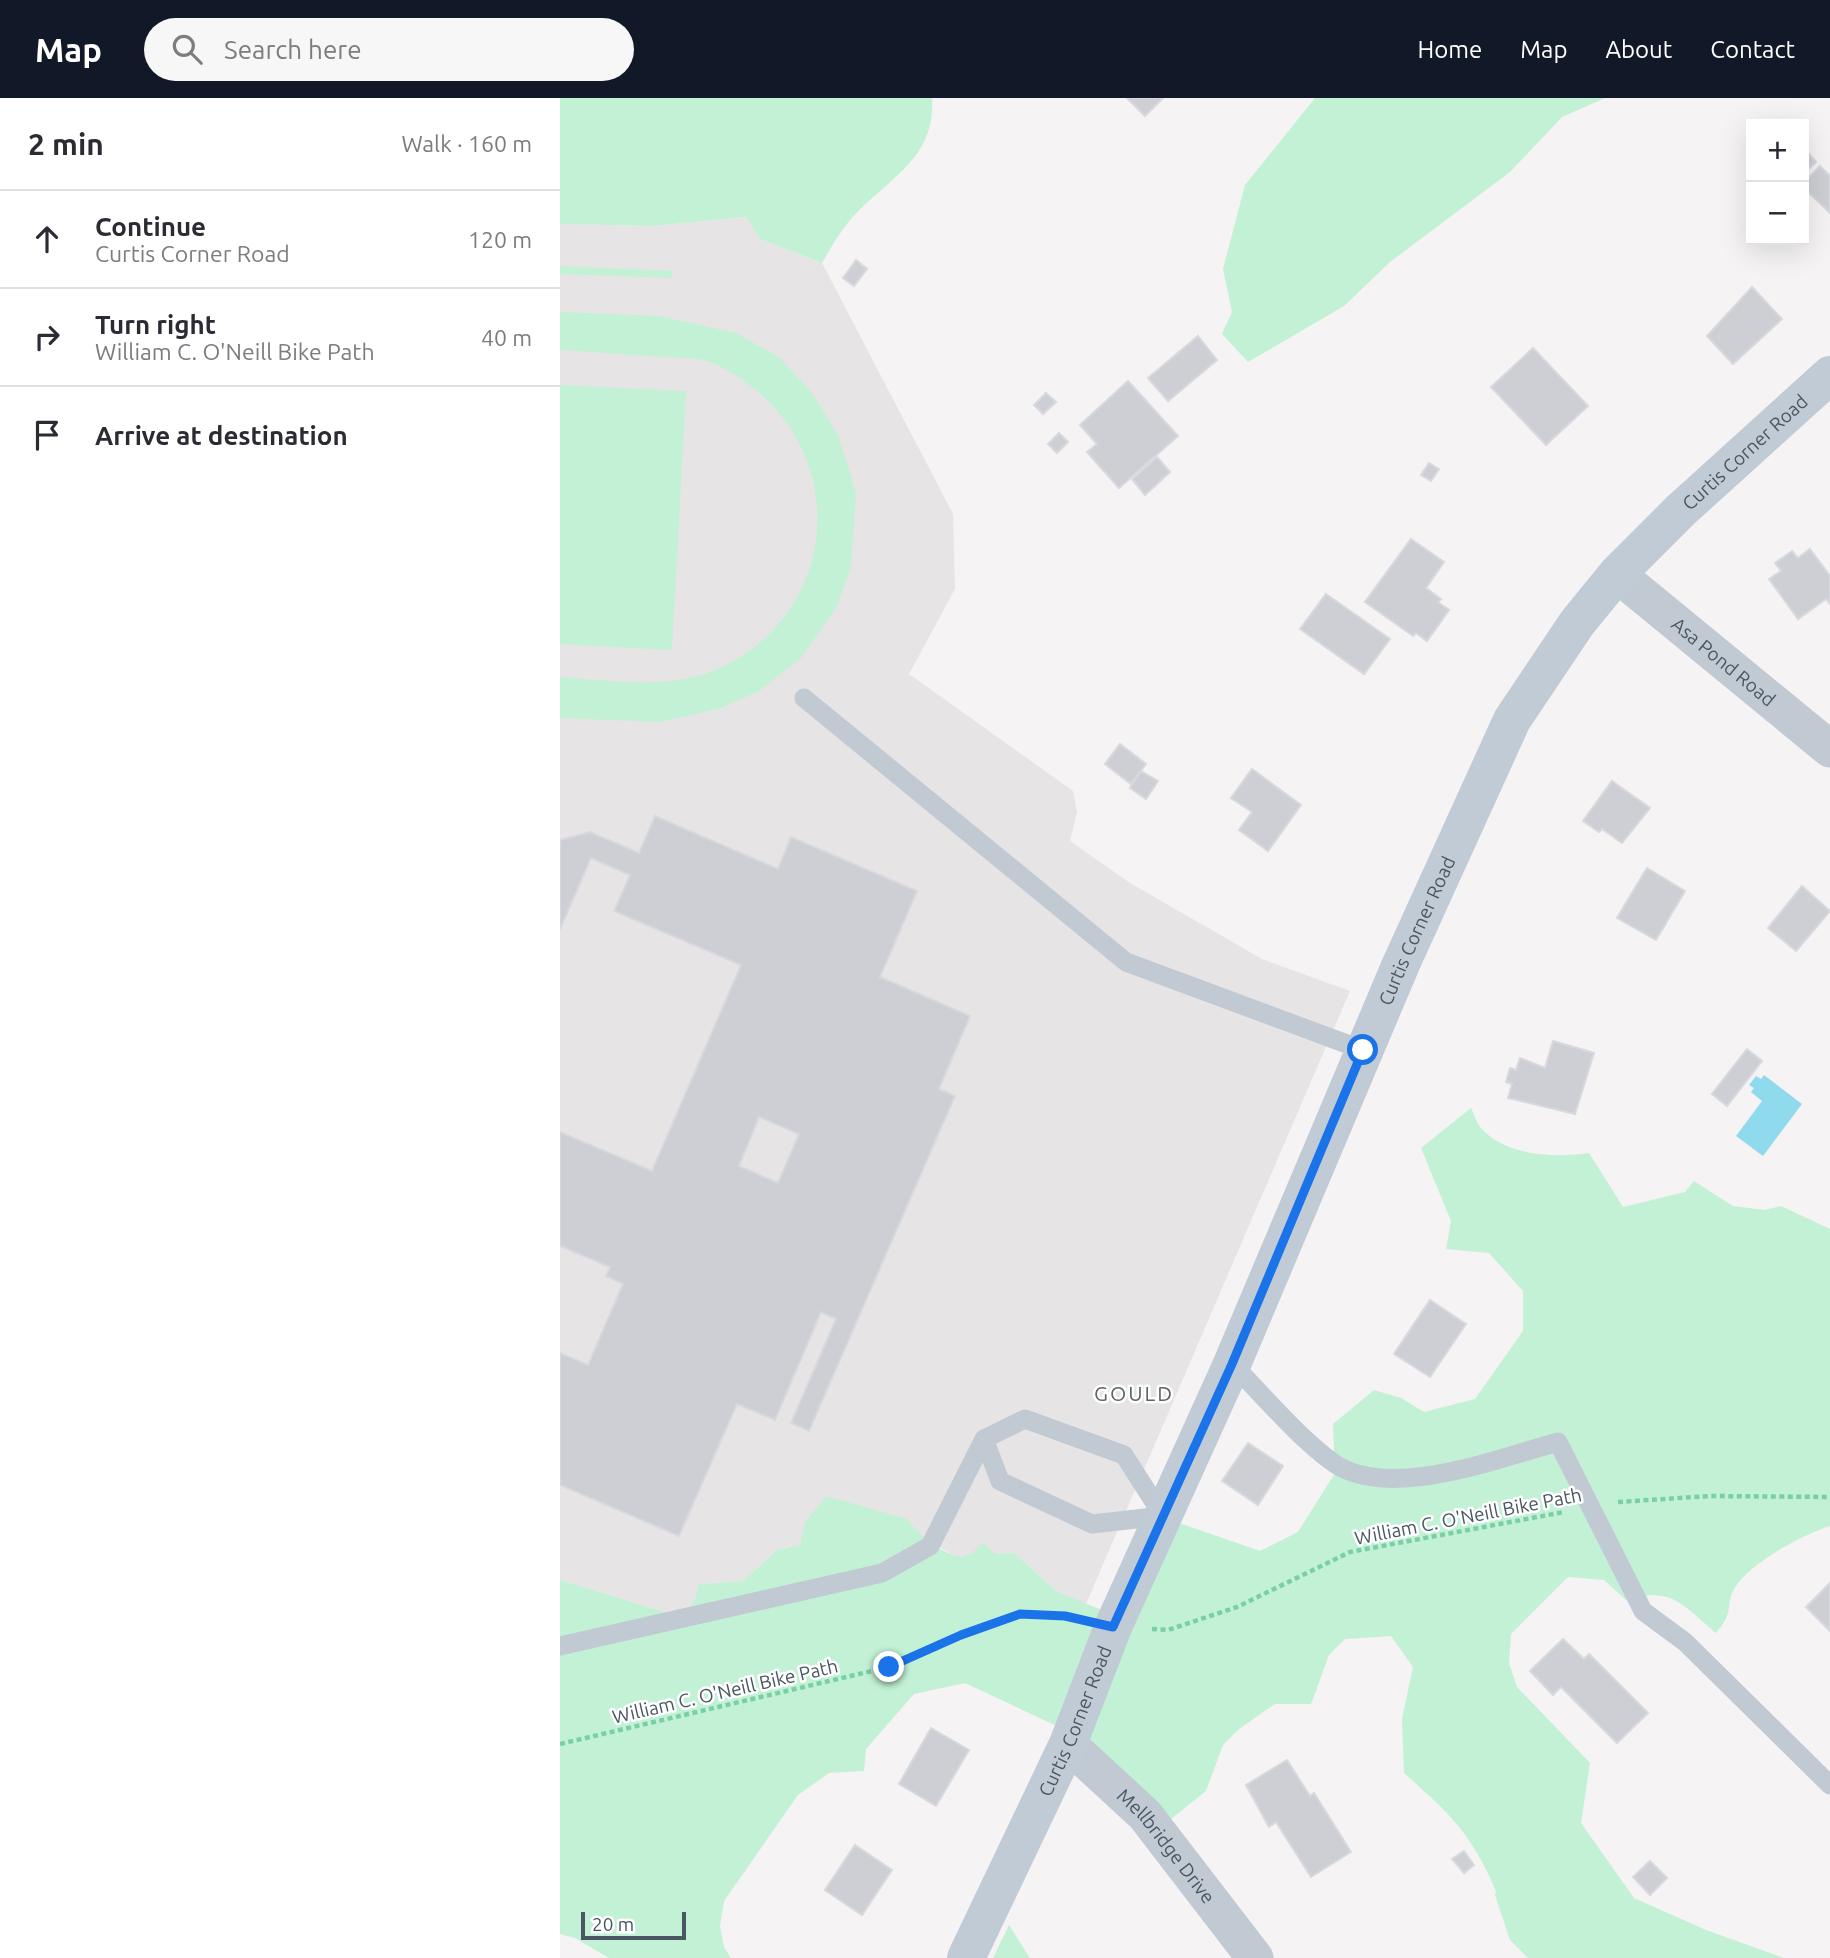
<!DOCTYPE html>
<meta charset="utf-8">
<style>
body{margin:0;font-family:Ubuntu,sans-serif;background:#f7f7f7;color:#2b2b33}
.controls{position:absolute;right:21px;top:21px;display:grid;overflow:hidden;border-radius:0px;box-shadow:0 7px 28px #0002}
.controls button{width:63px;height:63px;display:grid;place-items:center;padding:0;border:0;border-bottom:2px solid #e1e1e2;background:#fff;color:#2b2b33;font:35px sans-serif}
.scale{position:absolute;left:21px;bottom:18px;width:105px;box-sizing:border-box;padding-left:7px;border:4px solid #4a5661;border-top:0;font-size:19px;line-height:24px;white-space:nowrap;color:#4a5661;-webkit-text-stroke:5px #fff;paint-order:stroke}
.stop{position:absolute;width:21px;height:21px;margin:-16px;border:5px solid #1a73e8;border-radius:50%;background:#fff}
.stop.end{background:#1a73e8;border-color:#fff;box-shadow:0 2px 7px #0008}
.list{margin:0;padding:0;list-style:none}
h2{display:flex;justify-content:space-between;align-items:center;height:91px;margin:0;padding:0 28px;font-size:30px}
h2 small{font-size:23px;font-weight:400;color:#7c7c81}
.list li{display:grid;grid-template-columns:46px 1fr auto;gap:21px;align-items:center;box-sizing:border-box;height:98px;padding:0 28px;border-top:2px solid #e1e1e2}
.list b{display:block;font-size:26px;white-space:nowrap}
.list p{margin:0;font-size:23px;white-space:nowrap;color:#7c7c81}
.list em{font-size:23px;font-style:normal;color:#7c7c81}
.icon{flex:none;width:38px;height:38px;fill:none;stroke:currentColor;stroke-width:2;stroke-linecap:round;stroke-linejoin:round}
.map{position:relative;flex:none;width:1270px;height:1860px;overflow:hidden}
header{display:flex;align-items:center;gap:42px;box-sizing:border-box;height:98px;padding:0 35px;background:#111827;color:#fff}
header strong{font-size:33px}
nav{display:flex;gap:38px;margin-inline-start:auto;font-size:24px}
.search{width:490px;height:63px;background:#f7f7f7;display:flex;align-items:center;gap:18px;box-sizing:border-box;padding:0 24px;border-radius:38px;color:#7c7c81;font-size:26px}
main{display:flex}
aside{flex:1;background:#fff}
.map>svg:first-child{display:block}
</style>
<header>
<strong>Map</strong>
<div class="search"><svg class="icon" aria-label="search" viewBox="0 0 24 24"><circle cx="10" cy="10" r="6"/><path d="M15 15l6 6"/></svg>Search here</div>
<nav><a>Home</a><a>Map</a><a>About</a><a>Contact</a></nav>
</header>
<main>
<aside>
<h2>2 min<small>Walk · 160 m</small></h2>
<ul class="list">
<li><svg class="icon" aria-label="ahead" viewBox="0 0 24 24"><path d="M12 20V5M6 11l6-6 6 6"/></svg><div><b>Continue</b><p>Curtis Corner Road</p></div><em>120 m</em></li>
<li><svg class="icon" aria-label="right" viewBox="0 0 24 24"><path d="M7 20v-9h11M14 6l5 5-5 5"/></svg><div><b>Turn right</b><p>William C. O'Neill Bike Path</p></div><em>40 m</em></li>
<li><svg class="icon" aria-label="arrive" viewBox="0 0 24 24"><path d="M6 21V4h12l-3 4 3 4H6"/></svg><div><b>Arrive at destination</b></div></li>
</ul>
</aside>
<div class="map">
<svg width="1270" height="1860" viewBox="0 0 1270 1860">
<rect width="100%" height="100%" fill="#f5f3f3"/>
<path fill="#e6e4e5" d="M186,119L200,141L262,165L393,416L395,491L349,576L513,693L517,714L510,743L570,785L702,861L790,893L526,1506L496,1493L454,1455L396,1459L354,1433L245,1432L240,1447L217,1452L183,1483L139,1486L134,1504L119,1518L0,1482V126L93,128Z"/>
<g fill="#c3f1d5">
<path d="M0,0H372C376,61 328,80 292,120C280,133 271,150 262,165L200,141L186,119L93,128L0,126Z"/>
<path d="M755,0H1045L1002,19L950,74L830,164L784,208L688,264L662,236L672,214L663,171L685,87Z"/>
<path d="M0,168L112,173V180L0,176Z"/>
<path d="M0,214L99,218L176,235L220,260L252,295L278,337L296,395L291,469L276,510L241,560L199,593L161,610L100,624L0,620V579C47,582 102,591 147,575C265,532 295,386 205,300C187,284 166,268 143,262C130,259 114,260 100,259C67,256 34,254 0,252Z"/>
<path d="M0,287L126,293L112,552L0,546Z"/>
<path d="M911,1010C914,1016 916,1024 921,1030C945,1058 995,1060 1029,1055L1063,1109L1125,1094L1134,1083L1173,1108L1205,1112L1221,1108L1270,1131V1428C1242,1437 1189,1465 1174,1491C1165,1508 1175,1513 1156,1535C1122,1507 1113,1488 1066,1502L1044,1482L1008,1479L951,1536L949,1565L957,1589L1030,1665L1021,1725L1074,1800L1146,1832L1224,1860H968L950,1842L935,1797L936,1793C911,1735 891,1717 844,1675L842,1621L853,1569L831,1538L785,1541L769,1557L751,1606H715L679,1631L663,1647L646,1693L606,1725L501,1630L405,1585L354,1596L306,1651L304,1673L269,1675L238,1697L164,1803L160,1828L164,1849L171,1860H49L15,1840L0,1836V1482L119,1518L134,1504L139,1486L183,1483L217,1452L240,1447L245,1424L266,1398L347,1421C355,1434 390,1463 405,1458C412,1457 417,1450 423,1445L436,1456L454,1455L496,1493L556,1518L605,1420L700,1453L738,1434L775,1375L773,1326L814,1292L841,1300L864,1314L915,1301L963,1233V1193L929,1155L886,1151L891,1123L861,1050Z"/>
<path d="M449,1827L470,1860H433Z"/>
</g>
<path fill="#90daee" d="M1204,977L1242,1006L1203,1058L1176,1038L1202,1003L1191,994L1194,990L1189,987L1196,978L1201,981Z"/>
<g fill="#cdcfd5" stroke="#d7d9de" stroke-width="2" fill-rule="evenodd">
<path d="M567,0H603L585,18Z"/>
<path d="M1244,50L1256,64L1244,76Z"/>
<path d="M1260,68L1270,78V115L1244,90V84Z"/>
<path d="M296,162L307,171L294,188L283,180Z"/>
<path d="M1192,189L1222,221L1173,266L1147,238Z"/>
<path d="M638,238L657,262L608,303L588,280Z"/>
<path d="M973,250L1028,308L986,347L931,289Z"/>
<path d="M568,283L618,338L559,390L527,354L537,346L520,327Z"/>
<path d="M486,295L496,304L483,316L474,307Z"/>
<path d="M499,335L508,344L497,355L488,346Z"/>
<path d="M597,359L610,374L585,397L572,381Z"/>
<path d="M869,365L879,371L871,383L861,377Z"/>
<path d="M851,441L884,464L866,490L881,501L878,504L889,512L867,543L856,535L853,538L805,504Z"/>
<path d="M1250,451L1270,478V506L1266,501L1238,521L1209,481L1221,473L1215,465L1232,453L1238,460Z"/>
<path d="M766,496L830,541L804,576L740,531Z"/>
<path d="M560,646L586,666L571,686L545,666Z"/>
<path d="M692,671L741,707L708,753L679,732L692,714L671,700Z"/>
<path d="M581,673L598,683L586,701L570,690Z"/>
<path d="M1052,683L1090,710L1062,745L1042,731L1039,734L1023,723Z"/>
<path d="M95,718L218,771L231,739L357,793L320,879L410,918L379,991L395,998L249,1333L231,1325L276,1221L261,1214L215,1322L177,1306L119,1438L0,1387V1255L28,1267L63,1186L46,1178L50,1169L0,1148V1034L92,1073L181,867L54,813L70,777L31,760L0,831V742L30,734L79,755ZM199,1019L239,1036L218,1085L179,1068Z"/>
<path d="M1087,770L1125,793L1096,842L1057,820Z"/>
<path d="M1242,788L1270,813L1236,853L1208,830Z"/>
<path d="M993,943L1034,955L1015,1016L948,1000L952,986L946,984L950,970L956,972L960,960L985,970Z"/>
<path d="M1187,951L1202,963L1167,1008L1152,996Z"/>
<path d="M870,1202L906,1226L870,1279L834,1256Z"/>
<path d="M688,1345L723,1368L698,1407L662,1383Z"/>
<path d="M1270,1485V1533L1246,1509Z"/>
<path d="M1003,1541L1024,1561L1029,1556L1088,1615L1057,1645L1001,1589L993,1597L970,1573Z"/>
<path d="M371,1630L409,1652L376,1708L339,1686Z"/>
<path d="M727,1662L750,1698L754,1695L791,1754L751,1779L716,1724L709,1729L686,1687Z"/>
<path d="M295,1747L332,1772L302,1817L265,1792Z"/>
<path d="M904,1753L914,1767L904,1775L892,1761Z"/>
<path d="M1090,1763L1107,1780L1090,1797L1073,1779Z"/>
</g>
<g fill="none" stroke-linecap="round" stroke-linejoin="round">
<g stroke="#7ad0a6" stroke-width="4.5" stroke-dasharray="5 3.5" stroke-linecap="butt">
<path d="M1058,1404L1150,1398L1270,1399"/>
<path d="M592,1531L608,1532L677,1509L790,1454L1004,1414"/>
<path d="M0,1646L329,1569L401,1537L460,1516L518,1521"/>
</g>
<g stroke="#c1cad2" stroke-width="19">
<path d="M244,600L566,864L803,952"/>
<path d="M672,1266C704,1298 735,1336 771,1363C825,1405 939,1360 998,1344L1083,1513L1125,1544L1270,1687"/>
<path d="M0,1548L322,1475L370,1448L424,1341L465,1321L564,1357L603,1418L532,1426L440,1383L424,1341"/>
</g>
<g stroke="#c1cad2" stroke-width="37">
<path id="s1" d="M1057,476L1270,651"/>
<path id="s2" d="M508,1646L585,1717L695,1860"/>
</g>
<path stroke="#c1cbd6" stroke-width="38" id="s3" d="M406,1860L508,1646L553,1529L672,1266L841,866L952,622L1017,525L1057,476L1121,412L1270,277"/>
</g>
<g fill="none" stroke-linecap="round" stroke-linejoin="round">
<path stroke="#1a73e8" stroke-width="9" d="M329,1569L401,1537L460,1516L505,1518L553,1529L672,1266L803,952"/>
</g>
<g text-anchor="middle" stroke-width="5" stroke-linejoin="round" paint-order="stroke">
<g font-size="19" fill="#4a5661" stroke="#fff">
<text dy="7" stroke="none"><textPath href="#s3" startOffset="1710">Curtis Corner Road</textPath></text>
<text dy="7" stroke="none"><textPath href="#s1" startOffset="138">Asa Pond Road</textPath></text>
<text dy="7" stroke="none"><textPath href="#s3" startOffset="1122">Curtis Corner Road</textPath></text>
<text transform="translate(908 1418) rotate(-11)" y="7">William C. O'Neill Bike Path</text>
<text transform="translate(165 1593) rotate(-13)" y="7">William C. O'Neill Bike Path</text>
<text dy="7" stroke="none"><textPath href="#s3" startOffset="261">Curtis Corner Road</textPath></text>
<text dy="7" stroke="none"><textPath href="#s2" startOffset="142">Mellbridge Drive</textPath></text>
</g>
<g font-size="21" letter-spacing="2" fill="#5f6368" stroke="#fff">
<text x="574" y="1303">GOULD</text>
</g>
</g>
</svg>
<div class="controls">
<button>+</button>
<button>−</button>
</div>
<div class="scale">20 m</div>
<div class="stop" style="left:803px;top:952px"></div>
<div class="stop end" style="left:329px;top:1569px"></div>
</div>
</main>
